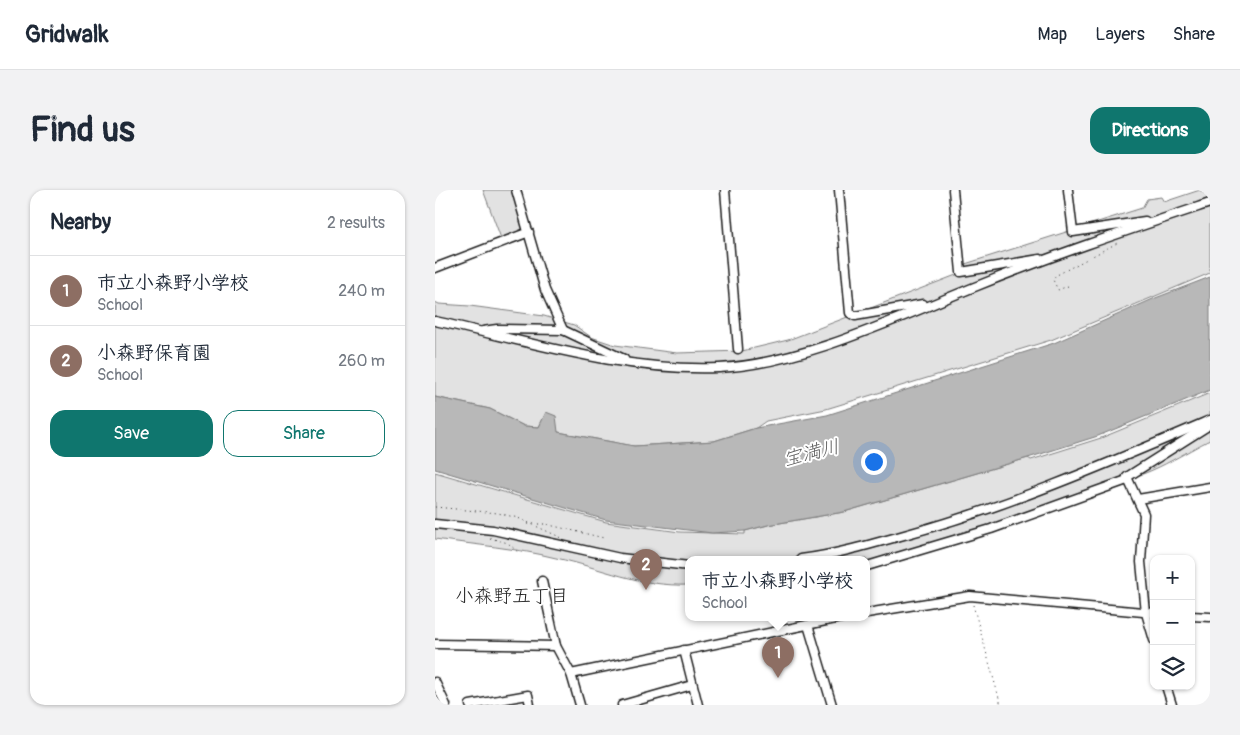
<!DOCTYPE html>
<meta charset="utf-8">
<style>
body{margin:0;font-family:Pangolin,"Klee One",sans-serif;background:#f2f2f3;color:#1f2937}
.controls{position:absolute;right:15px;bottom:15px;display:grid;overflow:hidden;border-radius:10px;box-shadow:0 1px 4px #0004}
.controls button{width:45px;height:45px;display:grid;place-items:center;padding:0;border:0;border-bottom:1px solid #e0e1e3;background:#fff;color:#1f2937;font:25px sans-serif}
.you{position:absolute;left:438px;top:271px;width:18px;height:18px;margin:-12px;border:4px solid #fff;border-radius:50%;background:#1a73e8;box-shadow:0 0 0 8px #1a73e833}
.badge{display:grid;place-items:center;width:32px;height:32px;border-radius:50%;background:#0f766e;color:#fff;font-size:16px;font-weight:700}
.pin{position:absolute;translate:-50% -41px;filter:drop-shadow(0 1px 2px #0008)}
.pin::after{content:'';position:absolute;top:26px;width:18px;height:15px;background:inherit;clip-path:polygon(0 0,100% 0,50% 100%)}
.popup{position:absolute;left:250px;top:366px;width:185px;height:65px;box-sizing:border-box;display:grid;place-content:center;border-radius:10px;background:#fff;filter:drop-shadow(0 1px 4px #0005);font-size:16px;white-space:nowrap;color:#747a83}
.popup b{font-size:19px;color:#1f2937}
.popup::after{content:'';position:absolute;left:50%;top:100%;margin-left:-10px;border:10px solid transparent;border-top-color:#fff}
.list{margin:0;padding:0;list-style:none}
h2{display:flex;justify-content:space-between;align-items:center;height:65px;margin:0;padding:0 20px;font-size:21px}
h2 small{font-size:16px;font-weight:400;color:#747a83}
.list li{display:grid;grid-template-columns:32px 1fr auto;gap:15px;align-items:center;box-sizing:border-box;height:70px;padding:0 20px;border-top:1px solid #e0e1e3}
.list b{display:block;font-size:19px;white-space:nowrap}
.list p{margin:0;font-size:16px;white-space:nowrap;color:#747a83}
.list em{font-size:16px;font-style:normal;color:#747a83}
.actions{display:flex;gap:10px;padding:15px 20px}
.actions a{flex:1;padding:11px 0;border:1px solid #0f766e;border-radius:15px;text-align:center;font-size:18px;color:#0f766e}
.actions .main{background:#0f766e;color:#fff}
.icon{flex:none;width:28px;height:28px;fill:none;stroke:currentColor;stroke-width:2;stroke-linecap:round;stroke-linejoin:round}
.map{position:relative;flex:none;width:775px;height:515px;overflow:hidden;border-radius:15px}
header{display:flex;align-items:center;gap:30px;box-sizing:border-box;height:70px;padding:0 25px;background:#fff;border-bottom:1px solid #e0e1e3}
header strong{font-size:24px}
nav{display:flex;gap:28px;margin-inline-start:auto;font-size:18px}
.intro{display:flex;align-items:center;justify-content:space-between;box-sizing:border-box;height:120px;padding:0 30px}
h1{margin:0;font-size:35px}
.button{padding:12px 22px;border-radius:15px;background:#0f766e;color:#fff;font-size:18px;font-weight:700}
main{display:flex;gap:30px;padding:0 30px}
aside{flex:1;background:#fff;border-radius:15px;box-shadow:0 1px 4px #0004}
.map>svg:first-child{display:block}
</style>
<header>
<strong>Gridwalk</strong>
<nav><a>Map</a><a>Layers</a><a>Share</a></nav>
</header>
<div class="intro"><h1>Find us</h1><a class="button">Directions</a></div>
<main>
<aside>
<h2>Nearby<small>2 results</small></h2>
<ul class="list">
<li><span class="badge" style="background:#8d6e63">1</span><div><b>市立小森野小学校</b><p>School</p></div><em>240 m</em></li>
<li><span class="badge" style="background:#8d6e63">2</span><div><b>小森野保育園</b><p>School</p></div><em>260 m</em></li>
</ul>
<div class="actions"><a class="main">Save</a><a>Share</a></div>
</aside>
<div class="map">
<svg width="775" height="515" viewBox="0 0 775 515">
<rect width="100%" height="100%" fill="#fff"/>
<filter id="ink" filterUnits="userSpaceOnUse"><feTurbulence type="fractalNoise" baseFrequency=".02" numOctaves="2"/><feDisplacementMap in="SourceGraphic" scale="10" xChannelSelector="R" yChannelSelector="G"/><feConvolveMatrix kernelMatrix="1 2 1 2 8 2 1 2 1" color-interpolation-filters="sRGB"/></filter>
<g filter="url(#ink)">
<g fill="#e2e2e2" stroke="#7f7f7f">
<path d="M48,0H78L91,42L67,51Z"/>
<path d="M765,0L768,3L775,1V83L616,150L391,219L331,231L321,238L279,251L199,256L123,242L111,223L104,237L89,236L55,219L0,207V112L4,114L35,116L109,126L139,135L156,147L180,155L242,163L307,161L353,150L521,85L527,75L707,18L712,9L726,7L729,12Z"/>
<path d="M775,203V250C755,259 706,292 687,287L587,326L432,373V369H254V395C205,397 167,378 121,368C81,358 40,355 0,349V282L171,332L245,342L310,344V341L333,335L409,322L593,268L596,270L666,248Z"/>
</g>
<path fill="#b8b8b8" stroke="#7a7a7a" d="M775,87V200L663,246L593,268L409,322L333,335L310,341L277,343L171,330L0,279V207L55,219L89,236L104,237L111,222L121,226L123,242L199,256L279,251L321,238L392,225L619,153L718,109Z"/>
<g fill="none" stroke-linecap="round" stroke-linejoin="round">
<defs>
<g id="street">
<path d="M81,0L110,100L128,140"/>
<path d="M290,0L303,159"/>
<path d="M404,0L415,123L420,126L488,114"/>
<path d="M518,0L526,82L605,69"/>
<path d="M633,0L638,42L710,31"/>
<path d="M0,78L94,42"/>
<path d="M0,131C92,151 188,182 284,178C368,174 464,127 542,96C618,65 697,39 775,13"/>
<path d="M48,141L62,139L128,140L189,169"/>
<path d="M703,309L775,297"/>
<path d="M0,334L58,340L185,368L254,376"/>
<path d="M366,369C398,365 430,356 462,347C570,318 672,274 775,230"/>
<path d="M432,376L556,339L692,290"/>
<path d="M107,391L121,456L136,484L145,515"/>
<path d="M432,423L535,406L719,423"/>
<path d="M756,426L775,427"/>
<path d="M373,435L397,515"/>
<path d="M719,450L711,423L706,372L709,324L692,287L771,237L775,233"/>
<path d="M0,454L121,456"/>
<path d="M249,460L263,515"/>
<path d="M136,484L410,427"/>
<path d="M0,492L11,515"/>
<path d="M731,496L737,515"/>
<path d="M35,515L93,505L95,515"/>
<path d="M187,515L257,495"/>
</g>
</defs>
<use href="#street" stroke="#1c1c1c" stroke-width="11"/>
<g stroke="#1c1c1c" stroke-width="1" stroke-dasharray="1 4" stroke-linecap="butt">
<path d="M633,96L623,100L618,90L620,86L684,52"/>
<path d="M0,317L63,323L83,328L127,348"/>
<path d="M93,334H110L169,348"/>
<path d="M55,348L73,353L85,364"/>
<path d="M538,415L566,515"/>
</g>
<use href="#street" stroke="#fff" stroke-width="8"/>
</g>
</g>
<g text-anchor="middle" stroke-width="4" stroke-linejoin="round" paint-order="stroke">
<g font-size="19" font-style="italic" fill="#5a5a5a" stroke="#fff">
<text transform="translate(376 262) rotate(-14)" y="7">宝満川</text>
</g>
<g font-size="19" fill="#1c1c1c" stroke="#fff">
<text x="77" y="412">小森野五丁目</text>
</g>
</g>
</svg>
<div class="controls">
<button>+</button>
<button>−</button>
<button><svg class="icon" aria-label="layers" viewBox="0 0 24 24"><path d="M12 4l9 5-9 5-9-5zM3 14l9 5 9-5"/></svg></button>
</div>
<div class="you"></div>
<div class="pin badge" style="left:343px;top:488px;background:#8d6e63">1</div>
<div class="popup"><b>市立小森野小学校</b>School</div>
<div class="pin badge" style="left:211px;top:400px;background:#8d6e63">2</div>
</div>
</main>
